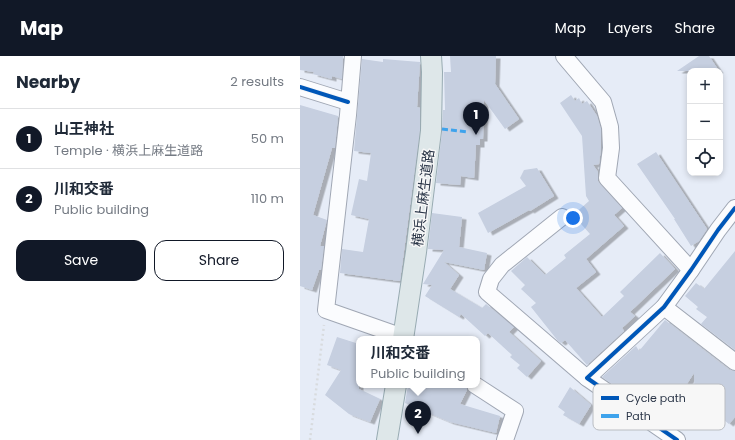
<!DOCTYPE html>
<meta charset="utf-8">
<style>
body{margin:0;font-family:Poppins,"Noto Sans JP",sans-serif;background:#f6f6f7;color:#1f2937}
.controls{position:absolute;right:12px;top:12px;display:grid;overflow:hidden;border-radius:8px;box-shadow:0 2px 6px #0003}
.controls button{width:36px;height:36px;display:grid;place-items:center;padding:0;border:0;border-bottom:1px solid #e0e1e3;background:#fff;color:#1f2937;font:20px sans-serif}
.you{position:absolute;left:273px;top:162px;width:14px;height:14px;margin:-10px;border:3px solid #fff;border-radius:50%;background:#1a73e8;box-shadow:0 0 0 6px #1a73e833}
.badge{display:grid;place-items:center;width:26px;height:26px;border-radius:50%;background:#111827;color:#fff;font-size:13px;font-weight:700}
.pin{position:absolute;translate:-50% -33px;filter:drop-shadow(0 1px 2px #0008)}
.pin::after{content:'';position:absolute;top:21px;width:14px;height:12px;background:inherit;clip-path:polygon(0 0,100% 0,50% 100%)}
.popup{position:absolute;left:56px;top:280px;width:124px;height:52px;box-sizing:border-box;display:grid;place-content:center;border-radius:8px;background:#fff;filter:drop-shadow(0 1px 3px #0005);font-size:13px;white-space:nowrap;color:#747a83}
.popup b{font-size:15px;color:#1f2937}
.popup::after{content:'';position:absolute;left:50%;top:100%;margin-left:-8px;border:8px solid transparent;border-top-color:#fff}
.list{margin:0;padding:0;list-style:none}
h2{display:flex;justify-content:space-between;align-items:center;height:52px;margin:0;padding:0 16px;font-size:17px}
h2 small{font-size:13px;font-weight:400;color:#747a83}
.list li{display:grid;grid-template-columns:26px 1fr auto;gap:12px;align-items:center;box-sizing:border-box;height:60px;padding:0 16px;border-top:1px solid #e0e1e3}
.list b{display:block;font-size:15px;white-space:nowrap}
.list p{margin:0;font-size:13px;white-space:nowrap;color:#747a83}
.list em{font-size:13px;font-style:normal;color:#747a83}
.actions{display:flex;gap:8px;padding:12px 16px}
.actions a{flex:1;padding:9px 0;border:1px solid #111827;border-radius:12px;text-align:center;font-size:14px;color:#111827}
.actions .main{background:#111827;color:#fff}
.icon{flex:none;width:22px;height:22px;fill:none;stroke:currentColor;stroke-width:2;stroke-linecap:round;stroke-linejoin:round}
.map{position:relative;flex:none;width:435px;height:384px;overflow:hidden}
header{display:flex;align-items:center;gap:24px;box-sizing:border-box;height:56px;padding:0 20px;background:#111827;color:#fff}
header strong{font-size:19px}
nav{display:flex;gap:22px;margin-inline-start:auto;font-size:14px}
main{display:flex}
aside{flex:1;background:#fff}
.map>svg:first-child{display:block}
</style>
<header>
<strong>Map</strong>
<nav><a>Map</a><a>Layers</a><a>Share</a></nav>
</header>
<main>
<aside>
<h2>Nearby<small>2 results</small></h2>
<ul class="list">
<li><span class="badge">1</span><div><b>山王神社</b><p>Temple · 横浜上麻生道路</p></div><em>50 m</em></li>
<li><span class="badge">2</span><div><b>川和交番</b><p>Public building</p></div><em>110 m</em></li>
</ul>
<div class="actions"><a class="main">Save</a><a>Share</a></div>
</aside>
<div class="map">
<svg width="435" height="384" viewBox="0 0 435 384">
<defs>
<filter id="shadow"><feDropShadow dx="4.5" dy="2.5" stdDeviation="0" flood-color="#0004"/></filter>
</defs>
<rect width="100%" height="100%" fill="#e6ecf7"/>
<g fill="#c6cfe0" filter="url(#shadow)">
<path d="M0,0H43L42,23L32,20V23L13,18L14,16L0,14Z"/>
<path d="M150,0H196L195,28L219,63L205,73L184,44L183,83H180V89H176L174,122L161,120L160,129L136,127L142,76L143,54H145L144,16H151Z"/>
<path d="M399,0H409L419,15H377Z"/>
<path d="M62,3L83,6V3L120,6L117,51L120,52V74L100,225L40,217L42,193L63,196L69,163L51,159L59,123L67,125L71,97L54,95Z"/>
<path d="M271,39L275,45L279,42L282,48L287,45L297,60L301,73V92L299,108L293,109L298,116V125L300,128L322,152L314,159L324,170L286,203L296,216L276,232L302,261L324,240L320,236L360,197L375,213L330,256L335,260L322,272L324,275L287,309L265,284L261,287L258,285L231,251L236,247L221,233L225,229L211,215L227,201L245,219L266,202L264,199L290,178L273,159L289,145L286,140L282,80L260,47Z"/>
<path d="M0,49L38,60L35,92H32L13,159L27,164L20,190H24L21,214H19L12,234L0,230Z"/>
<path d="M356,96L407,173L399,185L391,190L374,163H375L337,108Z"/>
<path d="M237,112L254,140L230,155L229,154L188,177L178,157L226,130L220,122L224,114Z"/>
<path d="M132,157L162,161L159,191L187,197L184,214L144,206L159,219L150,233L182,252L186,248L214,271L209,276L241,305L227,321L217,312L220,309L210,301L212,299L188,277L185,280L161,258L159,261L125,240L132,229L123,228L144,194L128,193Z"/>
<path d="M435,195V294L401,268L407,261L396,253L398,251L385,240L396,227L404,233Z"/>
<path d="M365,264L429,314L435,315V361L429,368L415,357L395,358L394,317L368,357L352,345L347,352L302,321L336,290L339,295Z"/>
<path d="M37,281L59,288V333L80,343L70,366L49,358L25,339L41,314L27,309Z"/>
<path d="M108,329H166L167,334L160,348L200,360L196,377L150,366L105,347Z"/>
<path d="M270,331L291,349L279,368L263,359L265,356L258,351Z"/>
</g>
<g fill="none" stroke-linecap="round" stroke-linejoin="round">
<defs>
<g id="minor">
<path d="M53,0L48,59L26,254L103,281"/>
<path d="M264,0L303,46L310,71L311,92L307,122L391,214"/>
<path d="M0,31L48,46"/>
<path d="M262,161L202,209L191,223L187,236L287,322L377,384"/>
<path d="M364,251L435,306"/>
<path d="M287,322L364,251L391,214L418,174L435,152"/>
<path d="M175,329L215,355L205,384"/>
</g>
<g id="major">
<path d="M103,283L116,196L131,75L132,16L131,0"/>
<path d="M87,384L96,329"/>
</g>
</defs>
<use href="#minor" stroke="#a0a7b4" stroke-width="18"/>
<use href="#major" stroke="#98abb2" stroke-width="22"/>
<path stroke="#d8dbde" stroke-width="2.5" stroke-dasharray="2 3" stroke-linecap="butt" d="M10,384L24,269"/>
<use href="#minor" stroke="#fbfcfe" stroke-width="16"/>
<use href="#major" stroke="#dee7e9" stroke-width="20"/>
<path stroke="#3ea3ec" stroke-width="3" stroke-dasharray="6 3" stroke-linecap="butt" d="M142,73L168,76"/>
<defs>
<g id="cycleway">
<path d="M0,31L48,46"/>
<path d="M377,384L287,322L364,251L391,214L418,174L435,152"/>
</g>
</defs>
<use href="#cycleway" stroke="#f7f7f7" stroke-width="6"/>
<use href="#cycleway" stroke="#0057b8" stroke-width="4"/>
</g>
<g text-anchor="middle" stroke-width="3" stroke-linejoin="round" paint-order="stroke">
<g font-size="14" fill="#2b3648" stroke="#f7f7f7">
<text transform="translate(123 142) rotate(-83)" y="5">横浜上麻生道路</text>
</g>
</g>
<rect x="293" y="328" width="132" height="46" rx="6" fill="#f7f7f7" stroke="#babdc2" stroke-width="1"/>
<rect x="301" y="340" width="18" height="4" fill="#0057b8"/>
<rect x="301" y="358" width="18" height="4" fill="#3ea3ec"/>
<g font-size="11" fill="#2b3648">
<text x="326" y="346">Cycle path</text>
<text x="326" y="364">Path</text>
</g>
</svg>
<div class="controls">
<button>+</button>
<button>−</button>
<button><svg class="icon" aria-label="locate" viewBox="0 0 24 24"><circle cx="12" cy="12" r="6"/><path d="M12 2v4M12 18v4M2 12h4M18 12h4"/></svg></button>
</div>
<div class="you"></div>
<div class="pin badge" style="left:176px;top:79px">1</div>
<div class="pin badge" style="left:118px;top:378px">2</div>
<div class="popup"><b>川和交番</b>Public building</div>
</div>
</main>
